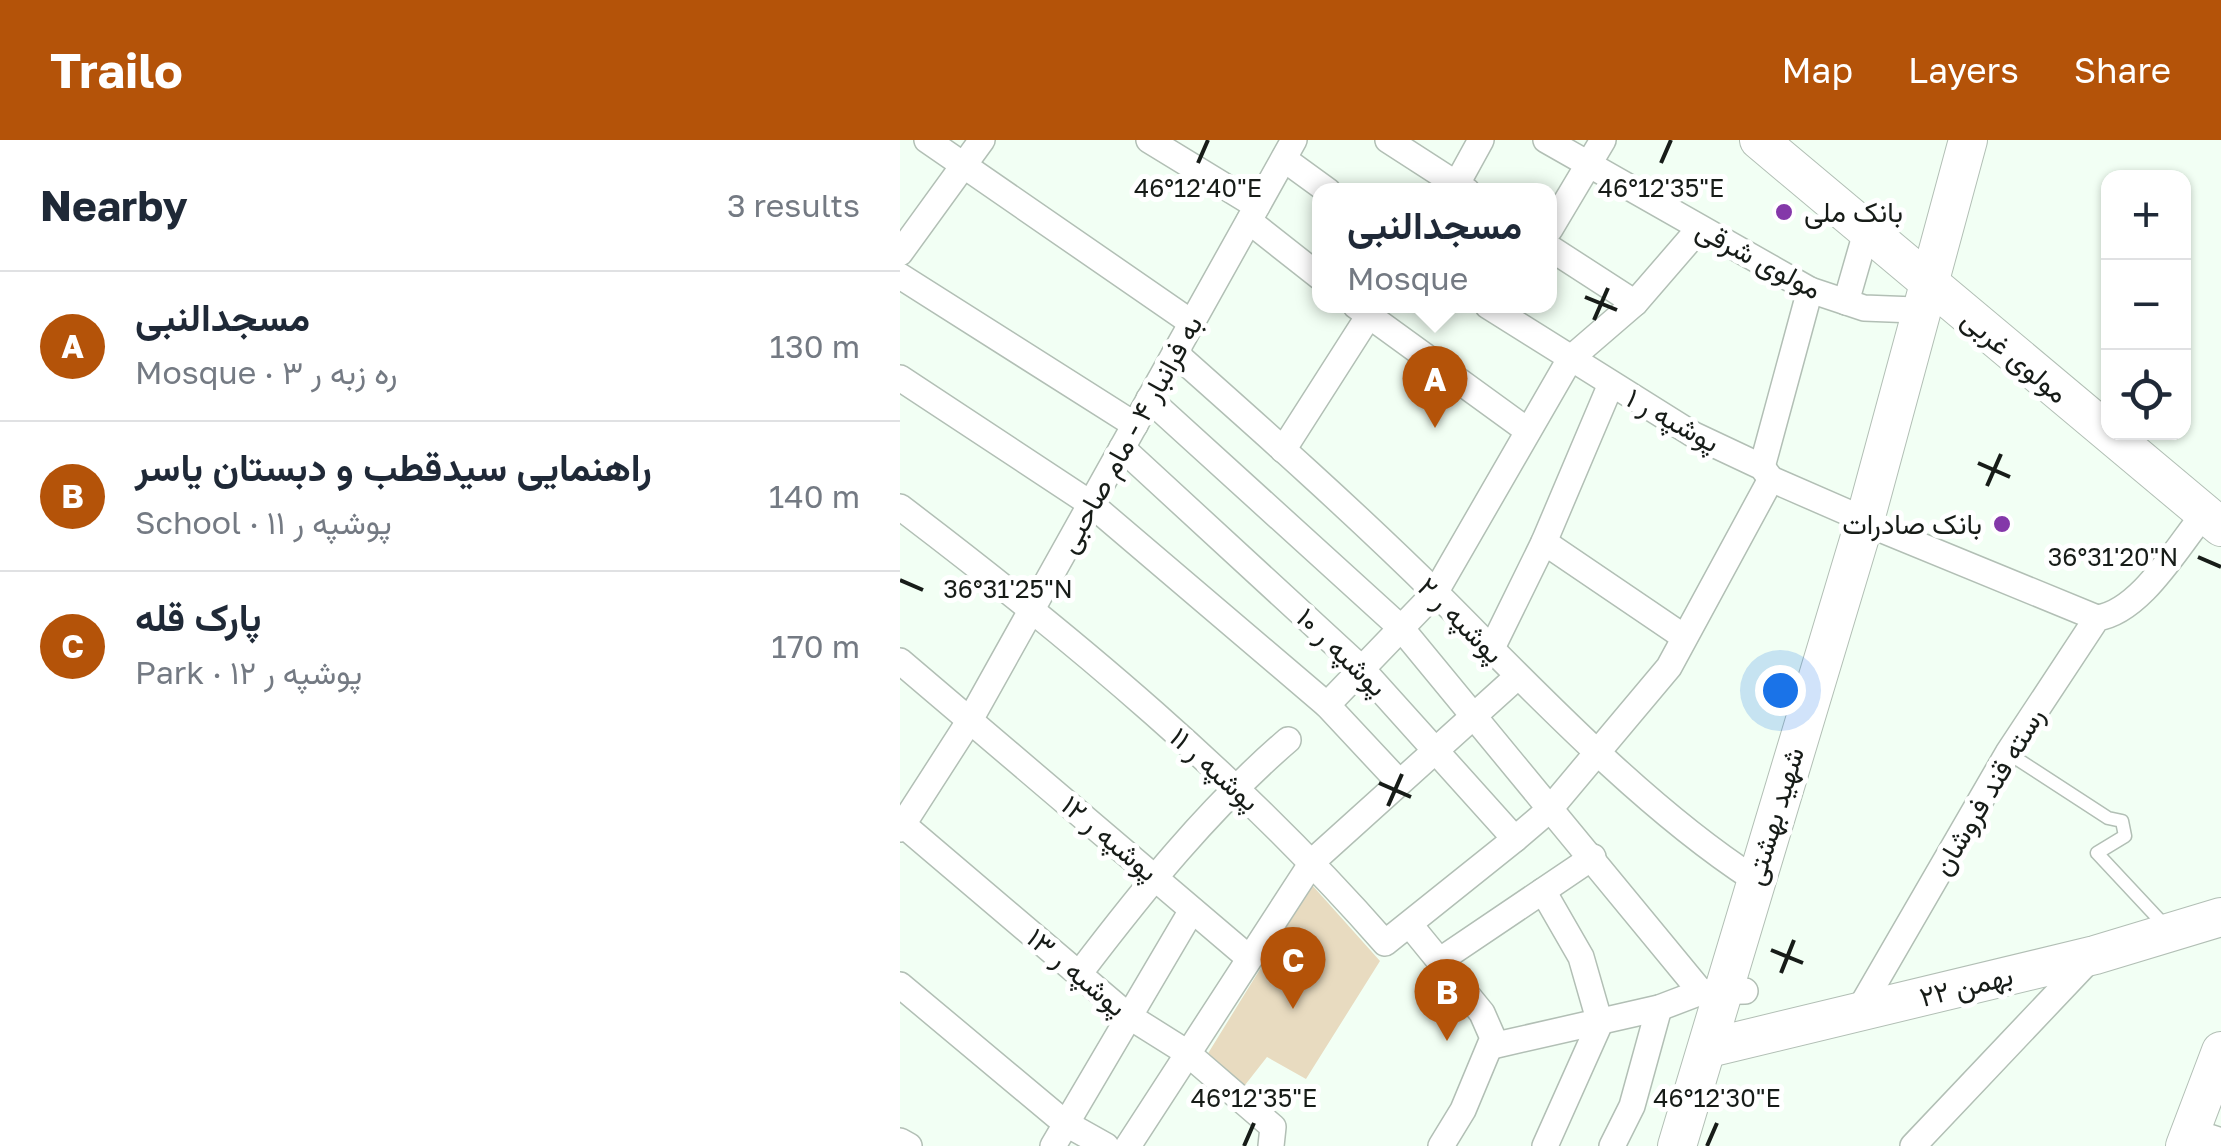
<!DOCTYPE html>
<meta charset="utf-8">
<style>
body{margin:0;font-family:"Golos Text",Vazirmatn,sans-serif;background:#f2f2f3;color:#1f2937}
.controls{position:absolute;right:30px;top:30px;display:grid;overflow:hidden;border-radius:20px;box-shadow:0 2px 8px #0004}
.controls button{width:90px;height:90px;display:grid;place-items:center;padding:0;border:0;border-bottom:2px solid #e0e1e3;background:#fff;color:#1f2937;font:50px sans-serif}
.you{position:absolute;left:880px;top:550px;width:35px;height:35px;margin:-25px;border:8px solid #fff;border-radius:50%;background:#1a73e8;box-shadow:0 0 0 15px #1a73e833}
.badge{display:grid;place-items:center;width:65px;height:65px;border-radius:50%;background:#b45309;color:#fff;font-size:32px;font-weight:700}
.pin{position:absolute;translate:-50% -82px;filter:drop-shadow(0 2px 5px #0008)}
.pin::after{content:'';position:absolute;top:52px;width:35px;height:30px;background:inherit;clip-path:polygon(0 0,100% 0,50% 100%)}
.popup{position:absolute;left:412px;top:43px;width:245px;height:130px;box-sizing:border-box;display:grid;place-content:center;border-radius:20px;background:#fff;filter:drop-shadow(0 2px 8px #0005);font-size:32px;white-space:nowrap;color:#747a83}
.popup b{font-size:38px;color:#1f2937}
.popup::after{content:'';position:absolute;left:50%;top:100%;margin-left:-20px;border:20px solid transparent;border-top-color:#fff}
.list{margin:0;padding:0;list-style:none}
h2{display:flex;justify-content:space-between;align-items:center;height:130px;margin:0;padding:0 40px;font-size:42px}
h2 small{font-size:32px;font-weight:400;color:#747a83}
.list li{display:grid;grid-template-columns:65px 1fr auto;gap:30px;align-items:center;box-sizing:border-box;height:150px;padding:0 40px;border-top:2px solid #e0e1e3}
.list b{display:block;font-size:38px;white-space:nowrap}
.list p{margin:0;font-size:32px;white-space:nowrap;color:#747a83}
.list em{font-size:32px;font-style:normal;color:#747a83}
.icon{flex:none;width:55px;height:55px;fill:none;stroke:currentColor;stroke-width:2;stroke-linecap:round;stroke-linejoin:round}
.map{position:relative;flex:none;width:1321px;height:1006px;overflow:hidden}
header{display:flex;align-items:center;gap:60px;box-sizing:border-box;height:140px;padding:0 50px;background:#b45309;color:#fff}
header strong{font-size:48px}
nav{display:flex;gap:55px;margin-inline-start:auto;font-size:35px}
main{display:flex}
aside{flex:1;background:#fff}
.map>svg:first-child{display:block}
</style>
<header>
<strong>Trailo</strong>
<nav><a>Map</a><a>Layers</a><a>Share</a></nav>
</header>
<main>
<aside>
<h2>Nearby<small>3 results</small></h2>
<ul class="list">
<li><span class="badge">A</span><div><b>مسجدالنبی</b><p>Mosque · ره زبه ر ۳</p></div><em>130 m</em></li>
<li><span class="badge">B</span><div><b>راهنمایی سیدقطب و دبستان یاسر</b><p>School · پوشپه ر ۱۱</p></div><em>140 m</em></li>
<li><span class="badge">C</span><div><b>پارک قله</b><p>Park · پوشپه ر ۱۲</p></div><em>170 m</em></li>
</ul>
</aside>
<div class="map">
<svg width="1321" height="1006" viewBox="0 0 1321 1006">
<rect width="100%" height="100%" fill="#f2fff4"/>
<path fill="#e8dbc0" d="M412,745L480,821L406,939L367,917L338,954L299,928Z"/>
<g fill="none" stroke-linecap="round" stroke-linejoin="round">
<defs>
<path id="lane" d="M1108,613L1208,678L1222,681L1225,696L1197,713L1268,789"/>
<g id="street">
<path d="M27,0L292,183"/>
<path d="M249,0L357,66"/>
<path d="M488,0L567,51"/>
<path d="M646,0L910,150L964,168L1015,170L1025,155"/>
<path d="M384,19L428,51"/>
<path d="M553,51L581,0"/>
<path d="M349,81L420,137"/>
<path d="M650,89L703,0"/>
<path d="M650,108L735,163"/>
<path d="M0,113L82,0"/>
<path d="M0,136L235,285"/>
<path d="M946,162L967,89"/>
<path d="M456,166L628,291"/>
<path d="M588,166L794,295L862,327L871,339L965,380"/>
<path d="M275,213C364,292 453,371 538,455C632,549 743,667 854,739"/>
<path d="M0,238L191,364L427,565L499,642"/>
<path d="M249,259L501,488L801,852"/>
<path d="M222,308L462,529L615,699L649,670L769,527L871,339"/>
<path d="M383,310L475,166"/>
<path d="M862,327L910,150"/>
<path d="M0,367C174,499 341,639 485,803L615,699"/>
<path d="M980,389L1197,478"/>
<path d="M644,402L784,497"/>
<path d="M591,510L644,402L711,244"/>
<path d="M0,521L349,818"/>
<path d="M427,565L535,453L670,219L735,163L799,89"/>
<path d="M0,682L227,875L286,912L373,987L371,1006"/>
<path d="M0,689L70,580L394,0"/>
<path d="M643,751L681,817L700,883L645,1006"/>
<path d="M510,785L582,873L593,898L563,970L541,1006"/>
<path d="M539,821L693,717"/>
<path d="M179,834C243,750 308,669 388,600"/>
<path d="M0,845L165,983L206,1006"/>
<path d="M958,872L1108,613L1197,478C1241,472 1278,405 1305,373"/>
<path d="M592,906L759,868L801,852L845,851"/>
<path d="M1291,991L1321,1001"/>
<path d="M0,1001L9,1006"/>
<path d="M153,1006L292,770"/>
<path d="M228,1006L413,721L617,537"/>
<path d="M712,1006L732,966L759,868"/>
<path d="M1013,1006L1192,817"/>
</g>
<g id="secondary">
<path d="M859,0L1321,387"/>
<path d="M809,908L1195,815L1321,777"/>
<path d="M777,1006L965,380L1068,0"/>
<path d="M1285,1006L1321,911"/>
</g>
</defs>
<use href="#lane" stroke="#b2bfb5" stroke-width="15"/>
<use href="#street" stroke="#b2bfb5" stroke-width="28"/>
<use href="#secondary" stroke="#b2bfb5" stroke-width="40"/>
<use href="#lane" stroke="#fff" stroke-width="12"/>
<use href="#street" stroke="#fff" stroke-width="25"/>
<use href="#secondary" stroke="#fff" stroke-width="38"/>
</g>
<path fill="none" stroke="#171c18" stroke-width="4" d="M298,23L308,0M761,23L771,0M685,157L717,170M694,180L708,148M1078,323L1110,337M1087,346L1101,314M1298,417L1321,427M0,440L23,450M479,643L511,657M488,666L502,634M871,810L903,823M881,833L894,800M344,1006L354,983M807,1006L817,983"/>
<g fill="#8438a9" stroke="#fff" stroke-width="4">
<circle cx="884" cy="72" r="10"/>
<circle cx="1102" cy="384" r="10"/>
</g>
<g text-anchor="middle" stroke-width="10" stroke-linejoin="round" paint-order="stroke">
<g font-size="28" fill="#171c18" stroke="#fff" text-anchor="start">
<text x="904" y="82">بانک ملی</text>
<text x="1082" y="394" text-anchor="end">بانک صادرات</text>
</g>
<g font-size="28" fill="#171c18" stroke="#fff">
<text transform="translate(859 119) rotate(28)" y="10">مولوی شرقی</text>
<text transform="translate(1115 216) rotate(40)" y="10">مولوی غربی</text>
<text transform="translate(773 280) rotate(29)" y="10">۱ پوشپه ر</text>
<text transform="translate(230 294) rotate(-61)" y="10">به فرانبار ۴ - مام صاحبی</text>
<text transform="translate(561 480) rotate(45)" y="10">پوشپه ر ۲</text>
<text transform="translate(442 512) rotate(44)" y="10">پوشپه ر ۱۰</text>
<text transform="translate(315 629) rotate(42)" y="10">پوشپه ر ۱۱</text>
<text transform="translate(1088 651) rotate(-59)" y="10">رسته قند فروشان</text>
<text transform="translate(874 676) rotate(-73)" y="10">شهید بهشتی</text>
<text transform="translate(210 698) rotate(40)" y="10">پوشپه ر ۱۲</text>
<text transform="translate(177 832) rotate(40)" y="10">پوشپه ر ۱۳</text>
<text transform="translate(1066 846) rotate(-14)" y="10">۲۲ بهمن</text>
</g>
</g>
<g font-size="25" text-anchor="middle" fill="#171c18" stroke="#fff" stroke-width="10" stroke-linejoin="round" paint-order="stroke">
<text x="761" y="57">46°12'35"E</text>
<text x="298" y="57">46°12'40"E</text>
<text x="1213" y="426">36°31'20"N</text>
<text x="108" y="458">36°31'25"N</text>
<text x="354" y="967">46°12'35"E</text>
<text x="817" y="967">46°12'30"E</text>
</g>
</svg>
<div class="controls">
<button>+</button>
<button>−</button>
<button><svg class="icon" aria-label="locate" viewBox="0 0 24 24"><circle cx="12" cy="12" r="6"/><path d="M12 2v4M12 18v4M2 12h4M18 12h4"/></svg></button>
</div>
<div class="you"></div>
<div class="pin badge" style="left:535px;top:288px">A</div>
<div class="popup"><b>مسجدالنبی</b>Mosque</div>
<div class="pin badge" style="left:547px;top:901px">B</div>
<div class="pin badge" style="left:393px;top:869px">C</div>
</div>
</main>
